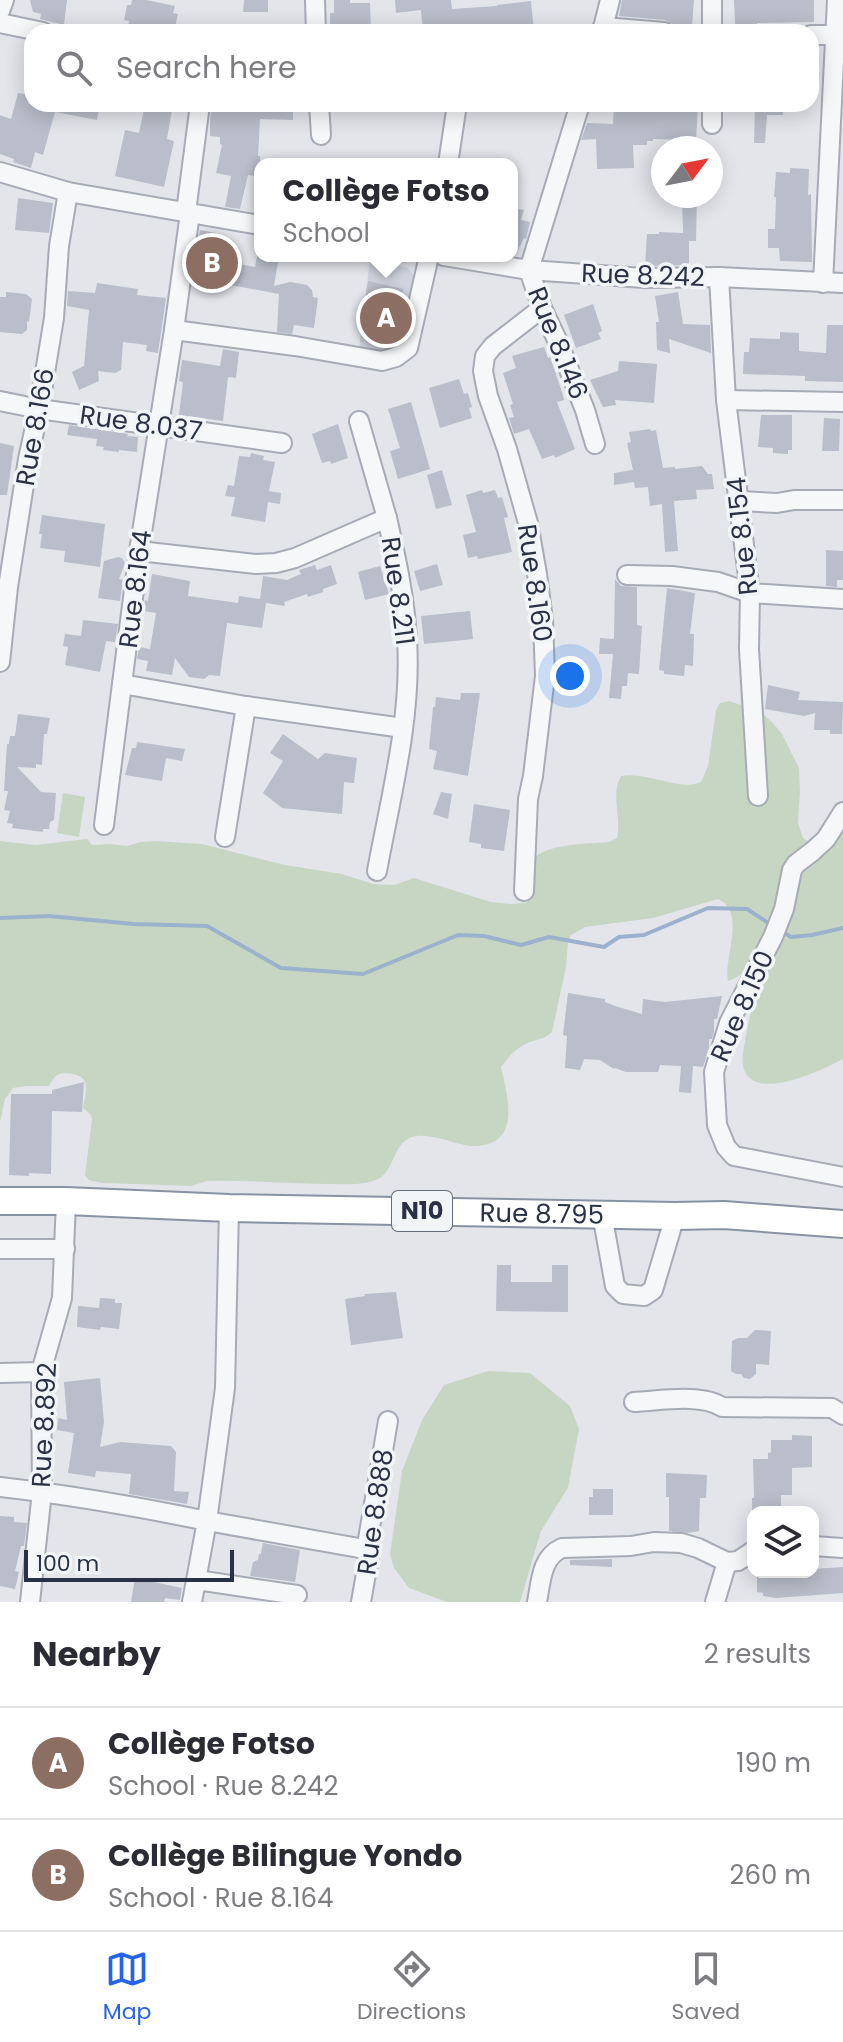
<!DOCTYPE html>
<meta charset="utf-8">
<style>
body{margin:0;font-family:Poppins,sans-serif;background:#f7f7f7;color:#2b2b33}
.controls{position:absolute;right:24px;bottom:24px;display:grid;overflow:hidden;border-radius:16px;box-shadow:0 4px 20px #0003}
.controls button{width:72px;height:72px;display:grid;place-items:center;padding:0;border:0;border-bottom:2px solid #e1e1e2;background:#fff;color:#2b2b33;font:40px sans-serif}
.compass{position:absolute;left:651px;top:136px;width:72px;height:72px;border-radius:50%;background:#fff;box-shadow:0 4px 20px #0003;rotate:58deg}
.scale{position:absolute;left:24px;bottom:20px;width:210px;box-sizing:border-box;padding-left:8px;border:4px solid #293145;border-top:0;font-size:22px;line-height:28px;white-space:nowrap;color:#293145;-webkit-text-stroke:6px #f2f5f8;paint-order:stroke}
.you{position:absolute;left:570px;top:676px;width:28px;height:28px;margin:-20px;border:6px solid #fff;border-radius:50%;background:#1a73e8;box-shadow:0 0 0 12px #1a73e833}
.badge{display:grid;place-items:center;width:52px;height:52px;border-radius:50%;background:#2563eb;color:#fff;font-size:26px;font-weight:700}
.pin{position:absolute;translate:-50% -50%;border:4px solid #fff;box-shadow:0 2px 8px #0006}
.popup{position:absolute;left:254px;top:158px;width:264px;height:104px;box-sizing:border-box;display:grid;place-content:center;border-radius:16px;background:#fff;filter:drop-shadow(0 2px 6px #0005);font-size:26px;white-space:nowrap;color:#7c7c81}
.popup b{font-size:30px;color:#2b2b33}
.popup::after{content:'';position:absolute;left:50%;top:100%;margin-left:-16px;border:16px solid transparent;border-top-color:#fff}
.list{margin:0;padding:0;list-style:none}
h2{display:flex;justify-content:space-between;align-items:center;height:104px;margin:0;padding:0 32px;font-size:34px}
h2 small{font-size:26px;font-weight:400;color:#7c7c81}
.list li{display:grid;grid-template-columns:52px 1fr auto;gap:24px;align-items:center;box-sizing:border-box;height:112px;padding:0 32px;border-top:2px solid #e1e1e2}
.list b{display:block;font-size:30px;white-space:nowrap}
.list p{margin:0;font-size:26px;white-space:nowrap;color:#7c7c81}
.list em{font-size:26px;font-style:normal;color:#7c7c81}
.icon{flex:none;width:44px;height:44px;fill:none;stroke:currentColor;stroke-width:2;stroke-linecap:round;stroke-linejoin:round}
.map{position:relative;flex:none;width:843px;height:1602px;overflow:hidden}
.search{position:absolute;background:#fff;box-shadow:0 4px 20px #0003;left:24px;right:24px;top:24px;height:88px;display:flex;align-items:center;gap:20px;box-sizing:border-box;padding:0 28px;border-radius:24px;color:#7c7c81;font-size:30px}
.sheet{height:328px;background:#fff}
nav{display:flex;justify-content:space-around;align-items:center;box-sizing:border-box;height:112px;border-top:2px solid #e1e1e2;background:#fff;font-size:22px;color:#7c7c81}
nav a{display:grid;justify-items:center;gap:4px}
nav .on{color:#2563eb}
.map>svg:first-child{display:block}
</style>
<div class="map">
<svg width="843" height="1602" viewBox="0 0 843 1602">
<rect width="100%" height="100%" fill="#e3e5eb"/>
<path fill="#d0d4de" d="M370,259L408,268L417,280L407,338L393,353L359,348Z"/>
<g fill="#c7d6c3">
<path d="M729,701L759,711L772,722L782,734L799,768L800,792L798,823L803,838C820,850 830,845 843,830V1059C824,1069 759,1101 745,1072C740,1062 744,1047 746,1035C751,1009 756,987 770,964L765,961C751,964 742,977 728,981C723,958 747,912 718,899L653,918L585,927L571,935L568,942L566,967L552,1032C546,1038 542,1038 533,1041C519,1045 510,1055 501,1067C507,1095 522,1142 478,1146C467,1147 453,1142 442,1139C432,1137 421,1134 412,1137C392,1144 395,1171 378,1179C363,1186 345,1184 330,1184C289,1184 248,1180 207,1181L191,1186L102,1183L89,1180L85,1175L92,1119L90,1114L83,1108C84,1100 88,1090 85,1082C83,1074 64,1071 57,1075C55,1076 50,1084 49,1086H26L13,1088L5,1099L0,1122V841L35,845L87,839L92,845L110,844L127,846L140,842L155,841L202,844L285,865L342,874L373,884L394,885L414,878L491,902L510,904L525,903L532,898C531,888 529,875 531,865C535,843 591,844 609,842L617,838C622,818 610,796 621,776C648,771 680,792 701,782L708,766L716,710L720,703Z"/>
<path d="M63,793L85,797L79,837L57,833Z"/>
<path d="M488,1371L530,1373L570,1406L579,1429L568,1488L541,1531L520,1602H447L409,1588L394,1568L390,1554L402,1471L422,1420L444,1385Z"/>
</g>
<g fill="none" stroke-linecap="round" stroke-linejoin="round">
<g stroke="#9cb1cd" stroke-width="4">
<path d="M0,918L49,916L133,924L207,926L281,968L363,974L458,935L484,936L521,945L549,937L604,947L619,937L644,935L708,908L747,909L773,926"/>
<path d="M780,930L791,937L812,935L843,928"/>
</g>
</g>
<g fill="#b9beca">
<path d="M30,0H67L64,25L40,19L41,14L33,12Z"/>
<path d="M132,0H146L175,6L173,13L178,14L175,28L171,27L170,32H148L128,27L129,21L124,20L127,5H131Z"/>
<path d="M244,0H268V12H243Z"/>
<path d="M334,0H350V3H370L371,31H330V13H334Z"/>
<path d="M395,0H451L452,9L497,6V5L531,1L534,32H423L421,10L396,13Z"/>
<path d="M622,0H694L692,26L673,24L665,20L619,16Z"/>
<path d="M734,0H814V22L757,23V25L735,24Z"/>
<path d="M18,93L30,95L28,104H68L99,110L97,120L55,112L43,155L35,152L31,168L13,162L14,159L0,154V115L11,119Z"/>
<path d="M145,104H173L167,139L174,141L164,187L115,176L125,130L139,133Z"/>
<path d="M222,104H293V120L260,119L258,156H260V177L248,175L240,209L225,207L231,176L216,173L222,145L220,144V137L210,136V120L212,106H221Z"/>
<path d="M614,104L698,105L696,140L653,139V141H647V145H633L634,168L597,169L596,139L581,140L587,123L613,124Z"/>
<path d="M755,104H784L783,115H767L765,143H754Z"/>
<path d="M790,168L809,169L808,195L811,194L812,262L780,261L779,248H768V229H775L776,197H774L776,172L790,173Z"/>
<path d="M682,196H697L696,241H689V265L645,266L647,234H659V232L683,233Z"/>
<path d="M18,198L53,203L49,233L15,230Z"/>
<path d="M512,208L524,210L521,220L530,222L526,239L524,238L515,256L512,255Z"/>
<path d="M200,230L216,233L212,259L255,267L257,256H279L274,286L290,282L307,285L312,290L313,297L318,298L314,328L294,325L292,334L277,332L279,294L193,278Z"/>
<path d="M368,281L403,289L400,313L369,306L365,300Z"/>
<path d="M97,283L138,289L137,295L166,298L158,353L146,351L147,345L123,342L121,370L115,373L98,371L99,381L79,390L72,372L84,366L89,310L67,306L68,291L95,293Z"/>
<path d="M6,292L26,294L32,299L29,322L27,321V330L22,334L0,332V297H6Z"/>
<path d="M678,292L683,324L710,325L711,353L669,339L670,353L657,350L656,322H659L655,296Z"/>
<path d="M593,304L602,331L598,333L601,339L576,348L564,315Z"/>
<path d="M827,325H843V382L805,381V376L743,374L744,352H749L750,338L780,339V332L799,333V351L826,353Z"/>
<path d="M544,347L548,358L550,357L562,392L564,400L557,402L575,449L555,458L554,455L542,459L529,429L514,434L509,418L514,417L510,405L513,404L503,373L516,368L512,356Z"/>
<path d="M223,349L239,352L236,378L228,377L223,421L179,415L183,382L179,381L182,360L220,366Z"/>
<path d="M619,361L657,364L654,403L615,400L616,405L603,407L590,380L618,371Z"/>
<path d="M459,379L464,394L468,393L472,407L469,408L472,418L440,428L429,388Z"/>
<path d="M411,402L430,469L398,479L390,451L400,448L388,409Z"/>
<path d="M761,415H792V450H788V454L773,453V448L758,447Z"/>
<path d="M824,418L840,419L839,451H822Z"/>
<path d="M338,424L348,458L331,464L330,461L322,463L312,434Z"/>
<path d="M69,425L128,434L127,436L138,437L137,452L119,450V452L103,450L104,447L96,446L97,439L67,435Z"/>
<path d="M650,429L651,431L656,430L663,468L675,467V469L702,466L708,474H712L714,489L696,490L697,499L674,501L678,551L665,552L662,504L650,506L648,487L635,488L634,482L614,485V473L633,470L627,443L631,442L629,432Z"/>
<path d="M0,443L14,446L7,495H0Z"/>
<path d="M251,453L264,456L263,460L275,462L269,491L281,493L280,504L268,502L265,522L231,516L235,497L225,496L228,485L234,486L239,456L250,457Z"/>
<path d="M442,470L452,505L436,509L427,475Z"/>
<path d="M482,490L483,493L495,490L498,498L502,497L508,517L504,518L512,552L478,559L477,556L468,558L463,535L476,532L466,495Z"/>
<path d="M42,515L105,524L100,567L64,562L65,551L40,548L42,534H39Z"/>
<path d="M826,550L843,551V580H837V587L826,586Z"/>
<path d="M118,557L122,558L125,563L119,579L123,580L120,601L98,598L104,561Z"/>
<path d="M437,564L443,585L420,591L414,571Z"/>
<path d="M315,565L317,570L331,565L337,584L323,589V592L308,597L307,594L284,602L285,606L266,603L262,628L227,623L220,676L209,675L204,679L189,677L175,658L172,675L146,671L148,661L137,659L139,647L150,649L156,613L143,611L145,600L148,601L152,574L190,581L188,596L238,603L239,596L260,599L263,576L287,580L301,574L299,570Z"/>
<path d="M380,566L389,594L365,600L358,572Z"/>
<path d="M615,579L621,586L637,587V625L642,626L639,674L628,673L627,686H622L621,699L609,698L613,654H599L600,638L614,639Z"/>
<path d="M667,588L695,593L690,634H694L693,666L685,665L684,676L664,674V671L659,670Z"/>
<path d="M470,611L473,639L424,644L421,616Z"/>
<path d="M83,620L118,624L115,642L106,641L100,672L65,665L68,647L63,646L65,634L81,636Z"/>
<path d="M768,685L800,692L798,700L843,702L842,734H830V730H814L815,713L804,716L765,709Z"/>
<path d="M461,693H480L468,776L433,769L437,751L429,749L433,707H435L436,697L460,700Z"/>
<path d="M18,714L50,718L47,734H44L42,765L36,764V768L17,767L41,792L56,793L54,820L50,822L49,829H43V832L12,828L13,824L7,823L10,811L4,810L8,791H4L7,744H9L10,736H15Z"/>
<path d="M283,734L318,759L325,753L357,758L354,783L344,782L342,814L282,808L263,793L283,761L270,753Z"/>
<path d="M137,742L185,749L182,761L166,758L162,781L125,775L132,748H136Z"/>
<path d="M441,792L452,794L448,819L433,814Z"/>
<path d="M474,804L510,810L504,851L481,848V844L469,842Z"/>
<path d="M568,993L605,999V1002L615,1006L642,1014L643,999L665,1002L722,996L717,1019H714V1032L712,1039H709V1048L703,1067L693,1066L691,1093L679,1092L681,1066L660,1065L658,1072H626L615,1068L614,1069L600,1060L584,1059L580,1070L565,1068L567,1036L563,1035Z"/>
<path d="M84,1082L82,1112L52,1111L51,1174L29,1173V1176L9,1175L11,1094H52V1090Z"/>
<path d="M497,1265H511V1282H552V1265H568V1312L496,1311Z"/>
<path d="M396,1292L403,1338L351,1345L345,1299L365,1296L364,1294Z"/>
<path d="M100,1298L115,1299V1303H122L119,1329L101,1327L100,1330L77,1327L78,1306L99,1308Z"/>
<path d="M755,1330L771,1331L769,1365L756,1364V1374L750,1379L744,1378L741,1374H736L731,1371L732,1341L738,1338H747Z"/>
<path d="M100,1378L104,1422L100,1447L120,1442L171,1446L176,1452L174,1491L189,1492L187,1504L129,1494L131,1474L96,1471L95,1477L68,1473L74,1433L57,1430L58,1418L67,1420L64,1382Z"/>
<path d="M792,1435L812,1436V1467L792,1468V1495H781V1512H752V1498H754L753,1459H768V1453L771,1452V1440H792Z"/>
<path d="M666,1473L707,1475L706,1498H700L699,1531L688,1533L669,1531V1497H666Z"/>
<path d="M593,1489H613V1515H589V1497H593Z"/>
<path d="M0,1516L14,1517V1522L27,1523L24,1546H21L15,1571L19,1572L15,1589L0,1586Z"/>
<path d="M263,1543L300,1550L295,1582L250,1576L253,1562L258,1560L259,1554H261Z"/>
<path d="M612,1559V1567L570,1565V1560Z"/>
<path d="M843,1567V1593L776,1598L763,1596V1593L757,1592V1572H813V1569Z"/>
<path d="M135,1578L182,1588L180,1600L165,1598L164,1602H131Z"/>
</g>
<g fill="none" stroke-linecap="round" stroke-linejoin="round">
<defs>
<g id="minor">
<path d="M315,0L316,32"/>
<path d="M0,11L4,0"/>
<path d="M0,23L43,32"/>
<path d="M603,27L664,32"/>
<path d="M602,32L610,0"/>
<path d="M712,32V0"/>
<path d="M811,35H843"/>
<path d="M319,104L321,135"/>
<path d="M580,104L529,270L542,308L559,344L585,410L595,444"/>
<path d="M712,124V104"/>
<path d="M448,164L457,104"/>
<path d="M0,172L68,192L260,225"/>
<path d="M186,212L200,104"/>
<path d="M190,213L174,330L139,551L122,684L246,706L403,728"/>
<path d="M444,256L529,270L644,278L719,277L843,283"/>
<path d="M719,277L726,400L750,593L749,649L758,796"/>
<path d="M823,283L837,0"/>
<path d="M174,330L295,346L382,361L396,357L408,348L429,256"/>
<path d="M726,400L843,402"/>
<path d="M0,401L39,409L282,443"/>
<path d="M359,421L387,518"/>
<path d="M740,501L777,503L794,500H843"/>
<path d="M139,551L256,564L276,563L295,558L387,518C396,558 405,598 407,639C412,717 391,795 377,871"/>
<path d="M627,575L672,576L718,582L750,593L843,599"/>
<path d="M0,662L8,587L28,459L39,409L54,318L59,246L68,192"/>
<path d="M843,812L826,839L813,851L796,864L792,870L784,909L773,937L729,1023L714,1072L717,1125L726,1147L734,1156L843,1177"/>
<path d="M104,825L122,684"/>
<path d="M225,837L246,706"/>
<path d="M524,891L528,799L533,776L545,676L543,620L537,574L528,523L507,449L488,396L483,371L485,356L493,346L542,308"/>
<path d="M229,1208L225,1388L207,1521L359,1548L366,1551"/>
<path d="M602,1214L615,1286L623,1294L644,1296L653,1290L675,1216"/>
<path d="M0,1249H65"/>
<path d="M0,1373L41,1372"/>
<path d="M634,1402C658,1401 702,1393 722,1407L832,1408L843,1415"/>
<path d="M0,1487C69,1495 139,1507 207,1521L192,1602"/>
<path d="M813,1546L843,1548"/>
<path d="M727,1562L738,1561L753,1551"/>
<path d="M197,1580L297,1595"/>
<path d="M30,1602L42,1492L41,1372L62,1298L66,1201"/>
<path d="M361,1602L369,1557L366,1551L388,1421"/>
<path d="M537,1602C541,1582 541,1557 562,1548L631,1546L654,1542L681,1543L698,1548L727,1562L715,1602"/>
</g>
<g id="highway">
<path id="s1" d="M0,1201H66L229,1208L675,1216L724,1215L843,1224"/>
</g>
</defs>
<use href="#minor" stroke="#a7abb6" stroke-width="22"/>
<use href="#highway" stroke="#8992a3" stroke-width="30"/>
<use href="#minor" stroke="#f6f7f9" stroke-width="18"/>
<use href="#highway" stroke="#fff" stroke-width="26"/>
</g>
<g text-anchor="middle" stroke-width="7" stroke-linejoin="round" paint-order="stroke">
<rect fill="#f2f5f8" stroke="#656c7b" stroke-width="2" x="392" y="1191" width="60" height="40" rx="6"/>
<g font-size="24" font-weight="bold" fill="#293145">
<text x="422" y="1219">N10</text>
</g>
<g font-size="26" fill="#293145" stroke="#f2f5f8">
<text transform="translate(643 275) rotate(2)" y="9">Rue 8.242</text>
<text transform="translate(558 343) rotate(68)" y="9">Rue 8.146</text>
<text transform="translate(141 423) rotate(8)" y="9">Rue 8.037</text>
<text transform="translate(35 427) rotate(-80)" y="9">Rue 8.166</text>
<text transform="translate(742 536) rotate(-96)" y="9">Rue 8.154</text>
<text transform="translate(535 583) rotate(82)" y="9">Rue 8.160</text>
<text transform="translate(135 589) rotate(-83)" y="9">Rue 8.164</text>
<text transform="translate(398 591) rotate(82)" y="9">Rue 8.211</text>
<text transform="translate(742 1006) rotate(-66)" y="9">Rue 8.150</text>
<text dy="9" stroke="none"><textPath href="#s1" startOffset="542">Rue 8.795</textPath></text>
<text transform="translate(44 1425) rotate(-87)" y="9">Rue 8.892</text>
<text transform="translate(375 1512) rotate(-82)" y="9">Rue 8.888</text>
</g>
</g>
</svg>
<div class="controls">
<button><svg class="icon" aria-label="layers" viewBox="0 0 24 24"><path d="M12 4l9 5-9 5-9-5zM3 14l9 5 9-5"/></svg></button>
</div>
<svg class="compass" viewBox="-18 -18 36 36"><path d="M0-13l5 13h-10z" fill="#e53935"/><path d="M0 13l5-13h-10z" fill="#7c7c81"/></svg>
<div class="scale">100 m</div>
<div class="you"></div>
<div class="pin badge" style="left:386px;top:318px;background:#8d6e63">A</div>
<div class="popup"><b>Collège Fotso</b>School</div>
<div class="pin badge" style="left:212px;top:263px;background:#8d6e63">B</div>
<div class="search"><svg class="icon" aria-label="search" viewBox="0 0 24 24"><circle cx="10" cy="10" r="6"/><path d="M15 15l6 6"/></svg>Search here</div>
</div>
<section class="sheet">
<h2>Nearby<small>2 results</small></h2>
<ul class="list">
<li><span class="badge" style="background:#8d6e63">A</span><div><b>Collège Fotso</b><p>School · Rue 8.242</p></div><em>190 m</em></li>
<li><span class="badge" style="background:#8d6e63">B</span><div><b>Collège Bilingue Yondo</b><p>School · Rue 8.164</p></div><em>260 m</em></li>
</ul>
</section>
<nav>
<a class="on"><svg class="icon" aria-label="map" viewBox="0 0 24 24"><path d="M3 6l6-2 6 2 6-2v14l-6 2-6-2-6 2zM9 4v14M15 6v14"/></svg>Map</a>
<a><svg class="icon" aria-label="directions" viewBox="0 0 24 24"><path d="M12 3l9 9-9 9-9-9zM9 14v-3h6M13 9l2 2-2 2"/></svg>Directions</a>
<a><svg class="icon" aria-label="saved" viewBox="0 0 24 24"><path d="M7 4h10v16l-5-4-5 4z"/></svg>Saved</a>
</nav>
